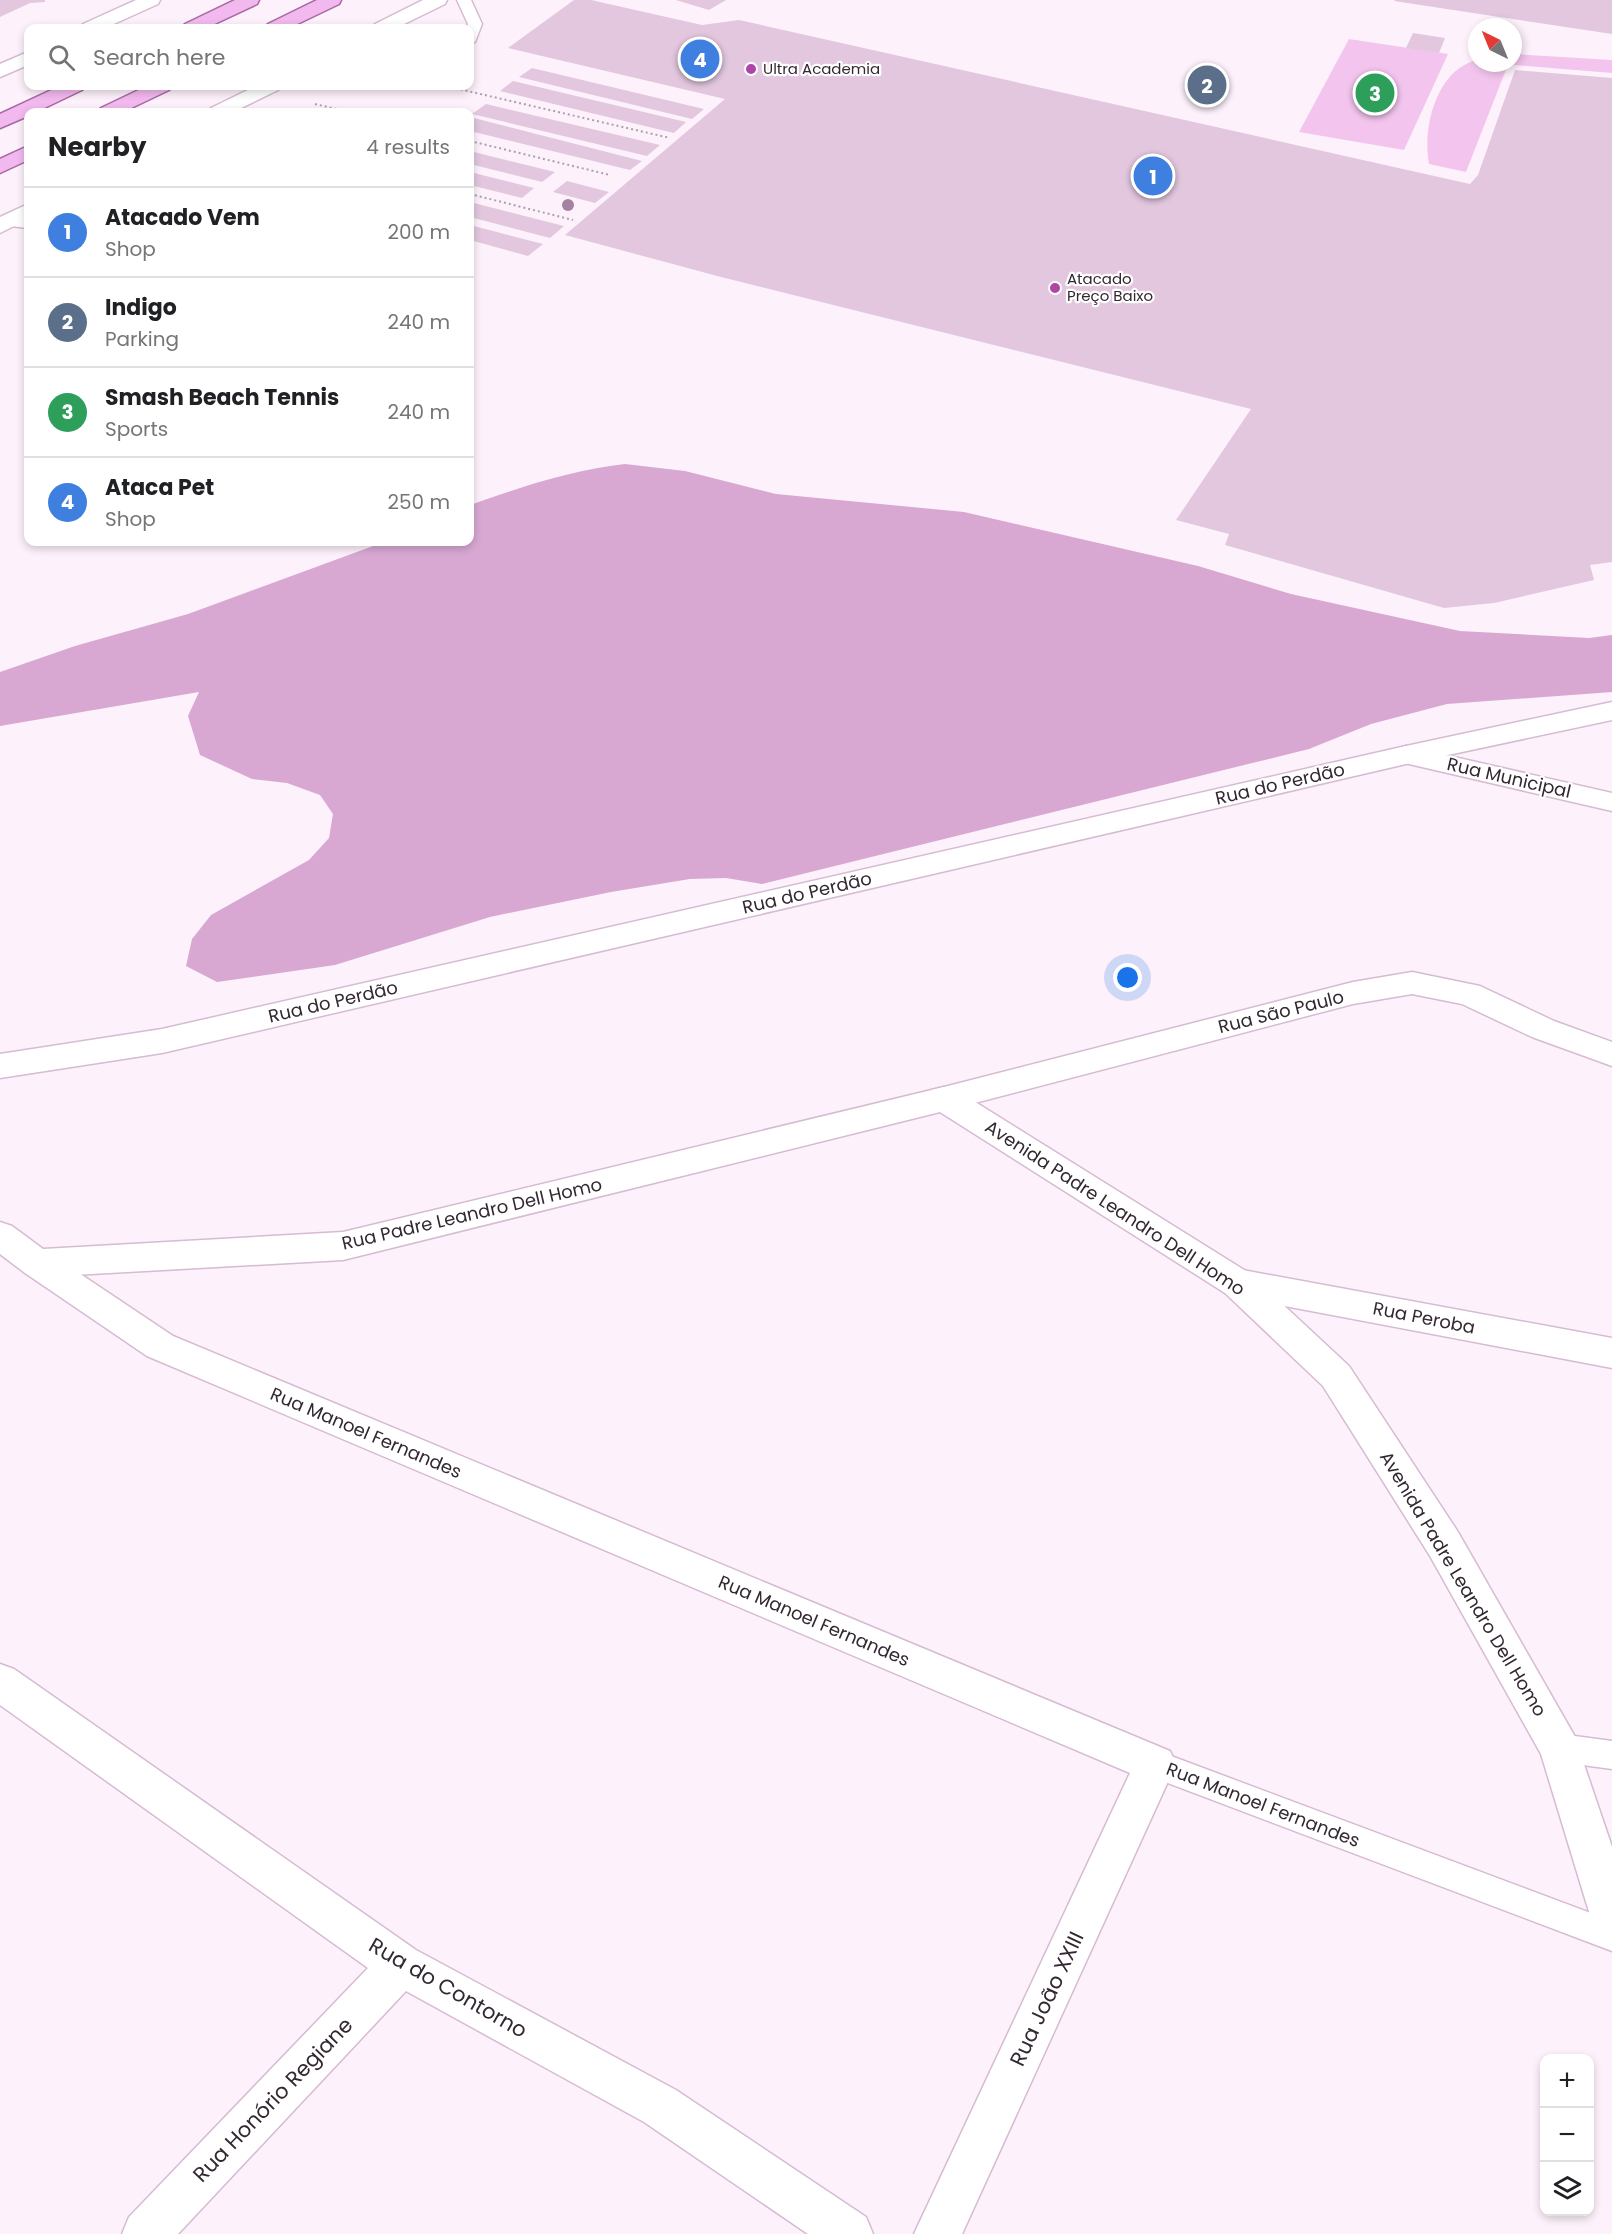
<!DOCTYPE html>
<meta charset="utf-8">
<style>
body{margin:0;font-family:Poppins,sans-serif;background:#f6f6f6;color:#202124}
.controls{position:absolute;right:18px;bottom:18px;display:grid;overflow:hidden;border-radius:12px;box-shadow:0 3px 9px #0003}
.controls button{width:54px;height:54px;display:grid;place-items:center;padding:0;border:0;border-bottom:2px solid #e0e0e0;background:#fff;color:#202124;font:30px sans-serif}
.compass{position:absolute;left:1468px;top:18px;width:54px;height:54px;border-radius:50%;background:#fff;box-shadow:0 3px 9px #0003;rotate:317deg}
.you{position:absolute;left:1128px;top:978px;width:21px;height:21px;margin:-15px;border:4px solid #fff;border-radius:50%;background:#1a73e8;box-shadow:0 0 0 9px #1a73e833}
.badge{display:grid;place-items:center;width:39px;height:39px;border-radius:50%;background:#ae45a8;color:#fff;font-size:20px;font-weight:700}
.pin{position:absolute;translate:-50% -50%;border:3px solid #fff;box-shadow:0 2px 6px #0006}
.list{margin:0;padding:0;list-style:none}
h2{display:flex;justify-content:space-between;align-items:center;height:78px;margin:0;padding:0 24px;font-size:26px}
h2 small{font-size:20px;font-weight:400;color:#757577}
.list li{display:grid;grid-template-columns:39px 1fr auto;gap:18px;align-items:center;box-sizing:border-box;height:90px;padding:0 24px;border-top:2px solid #e0e0e0}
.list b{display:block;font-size:22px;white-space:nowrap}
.list p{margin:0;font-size:20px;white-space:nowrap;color:#757577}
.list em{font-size:20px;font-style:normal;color:#757577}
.icon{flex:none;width:33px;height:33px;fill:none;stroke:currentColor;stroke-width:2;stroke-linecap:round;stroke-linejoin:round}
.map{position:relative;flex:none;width:1612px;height:2234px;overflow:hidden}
.search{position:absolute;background:#fff;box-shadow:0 3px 9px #0003;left:24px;top:24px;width:450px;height:66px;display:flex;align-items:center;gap:15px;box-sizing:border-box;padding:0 21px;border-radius:12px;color:#757577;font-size:22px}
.panel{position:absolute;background:#fff;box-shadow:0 3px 9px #0003;left:24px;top:108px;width:450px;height:438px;border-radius:12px}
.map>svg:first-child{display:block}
</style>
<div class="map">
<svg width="1612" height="2234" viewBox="0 0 1612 2234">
<rect width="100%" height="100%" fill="#fdf1fb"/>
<g fill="#f3c5ee">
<path d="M1349,39L1448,54L1404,150L1299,132Z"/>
<path d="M1513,54L1612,60V73L1514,65L1507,67L1466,172L1429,164C1422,127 1437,69 1477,60V63H1513Z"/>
</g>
<path fill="#d8a8d3" d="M625,464L685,471L776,494L964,512L1198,566L1291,594L1460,631L1589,638L1612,635V692L1447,704L1371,724L1309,749L762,884L726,878L690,879L611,892L490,917L335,965L217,982L186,966L192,939L211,915L309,860L329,838L333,814L320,795L287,783L252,779L200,755L188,716L199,692L0,726V672L75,646L188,614L384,542H470V505C521,487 571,470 625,464Z"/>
<g fill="#e2c7df">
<path d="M0,0H45V2L30,3L0,17Z"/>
<path d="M574,0H591L702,25L739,20L1470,184L1478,175L1515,70L1612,78V562L1590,565L1594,580L1494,603L1444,608L1225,545L1229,534L1176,520L1251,409L721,277L565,235L725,99L508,48Z"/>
<path d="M676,0H726L709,10Z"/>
<path d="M1395,0H1612V34L1394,1Z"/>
<path d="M1413,33L1445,38L1439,53L1406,48Z"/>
<path d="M532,68L704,109L692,119L519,77Z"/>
<path d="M513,81L686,122L674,133L500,91Z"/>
<path d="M486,104L660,145L647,156L472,114Z"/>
<path d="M470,117L642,161L630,170L470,131Z"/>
<path d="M470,151L555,172L542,182L470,164Z"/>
<path d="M470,172L534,188L522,198L470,185Z"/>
<path d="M567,181L609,192L595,203L553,192Z"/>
<path d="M470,202L564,226L550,238L470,217Z"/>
<path d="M470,225L543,244L528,256L470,240Z"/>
</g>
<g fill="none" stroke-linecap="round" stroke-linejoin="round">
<defs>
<g id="service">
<path d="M457,0H471L482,24L475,42L470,43V28H467L468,24Z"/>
<path d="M7,217L28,218V228L1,225V219Z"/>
<path d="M1560,1734L1612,1741V1769L1560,1762L1549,1758L1545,1748L1549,1738Z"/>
<path d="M1155,1750L1612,1921V1951L1144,1774L1140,1764L1144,1754Z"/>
</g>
<g id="minor">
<path d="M1406,746L1612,793V811L1396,761L1392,755L1396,749Z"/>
<path d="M1412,972L1480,986L1554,1021L1612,1042V1066L1532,1037L1462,1004L1412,994L1353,1004L944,1111L932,1108L928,1099L932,1090L944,1087L1353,982Z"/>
<path d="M37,1249L49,1253L173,1336L1170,1751L1176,1764L962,2234H914L1130,1773L147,1356L25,1273L20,1263L25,1253Z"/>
<path d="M1237,1269L1612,1338V1368L1237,1297L1225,1293L1219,1283L1225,1273Z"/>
<path d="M0,1664L14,1669L416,1950L676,2090L866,2217L873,2234H808L644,2122L406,1991L178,2234H122L129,2217L368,1968L0,1705Z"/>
</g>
<g id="tertiary">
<path d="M1612,702V720L1406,764L162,1053L0,1078V1054L162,1029L1406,746Z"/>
<path d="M944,1087L956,1090L1249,1273L1349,1366L1458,1532L1574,1735L1612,1847V1936L1597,1930L1590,1915L1541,1754L1430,1556L1323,1386L1225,1293L940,1112L343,1260L37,1277L25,1273L0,1254V1222L12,1226L43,1249L343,1232Z"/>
</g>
<g id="secondary">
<path d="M136,0H160L158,4L105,28H80L83,24Z"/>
<path d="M423,0H447L445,4L396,28H372L375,24Z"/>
<path d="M28,52V65L0,77V64Z"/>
<path d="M256,86H281L278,90L233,112H208L211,108Z"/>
<path d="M28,204V219L0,233V217Z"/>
</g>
<g id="primary">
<path d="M235,0H259L257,4L206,28H182L185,24Z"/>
<path d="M317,0H341L339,4L289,28H265L268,24Z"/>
<path d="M60,86H85L82,90L36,112H28V116L0,128V114Z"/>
<path d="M147,86H172L169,90L123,112H98L101,108Z"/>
<path d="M28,146V160L0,173V159Z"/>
</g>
</defs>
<use href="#service" stroke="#d6bbd3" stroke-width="3"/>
<use href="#minor" stroke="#d6bbd3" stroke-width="3"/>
<use href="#tertiary" stroke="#d6bbd3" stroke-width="3"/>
<use href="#secondary" stroke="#d6bbd3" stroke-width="3"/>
<use href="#primary" stroke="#a968a4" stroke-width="3"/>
<g stroke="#aca0aa" stroke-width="2" stroke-dasharray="2 3" stroke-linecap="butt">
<path d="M446,86L670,138"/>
<path d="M315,104L349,112"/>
<path d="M470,141L610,175"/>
<path d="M470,194L573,220"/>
</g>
<use href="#service" fill="#fff" fill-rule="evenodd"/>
<use href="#minor" fill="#fff" fill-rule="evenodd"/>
<use href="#tertiary" fill="#fff" fill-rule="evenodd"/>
<use href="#secondary" fill="#fff" fill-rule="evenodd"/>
<use href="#primary" fill="#f2b9ee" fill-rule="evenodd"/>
</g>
<circle fill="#a581a2" cx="568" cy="205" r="6"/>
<g fill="#ae45a8" stroke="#fff" stroke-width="2">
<circle cx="751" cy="69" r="6"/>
<circle cx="1055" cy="288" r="6"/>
</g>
<g text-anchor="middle" stroke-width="4.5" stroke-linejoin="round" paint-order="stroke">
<g font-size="15" fill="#332831" stroke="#fff" text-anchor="start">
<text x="763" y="74">Ultra Academia</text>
<text x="1067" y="284">Atacado<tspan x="1067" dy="17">Preço Baixo</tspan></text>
</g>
<g font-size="18" fill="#332831" stroke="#fff">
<text transform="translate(1509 778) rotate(13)" y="6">Rua Municipal</text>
<text transform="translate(1280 784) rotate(-13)" y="6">Rua do Perdão</text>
<text transform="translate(807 893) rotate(-13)" y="6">Rua do Perdão</text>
<text transform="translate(333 1002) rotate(-13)" y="6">Rua do Perdão</text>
<text transform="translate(1281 1012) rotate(-14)" y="6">Rua São Paulo</text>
<text transform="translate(1115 1208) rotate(33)" y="6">Avenida Padre Leandro Dell Homo</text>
<text transform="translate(472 1214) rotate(-13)" y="6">Rua Padre Leandro Dell Homo</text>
<text transform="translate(1424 1318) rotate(11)" y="6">Rua Peroba</text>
<text transform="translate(366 1433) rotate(23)" y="6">Rua Manoel Fernandes</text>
<text transform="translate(1463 1584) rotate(59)" y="6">Avenida Padre Leandro Dell Homo</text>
<text transform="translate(814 1621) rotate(23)" y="6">Rua Manoel Fernandes</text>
<text transform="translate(1263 1805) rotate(21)" y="6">Rua Manoel Fernandes</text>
</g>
<g font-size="21" fill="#332831" stroke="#fff">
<text transform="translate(448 1988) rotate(30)" y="7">Rua do Contorno</text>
<text transform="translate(1047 1999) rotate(-65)" y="7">Rua João XXIII</text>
<text transform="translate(273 2100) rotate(-46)" y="7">Rua Honório Regiane</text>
</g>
</g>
</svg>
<div class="controls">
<button>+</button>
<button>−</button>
<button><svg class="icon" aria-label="layers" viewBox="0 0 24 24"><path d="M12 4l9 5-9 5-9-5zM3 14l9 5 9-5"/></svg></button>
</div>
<svg class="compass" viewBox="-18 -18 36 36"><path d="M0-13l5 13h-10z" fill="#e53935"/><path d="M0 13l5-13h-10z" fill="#757577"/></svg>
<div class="you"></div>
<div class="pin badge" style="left:1153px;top:176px;background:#3f7fe0">1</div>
<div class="pin badge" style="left:1207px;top:85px;background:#5c6f8a">2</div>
<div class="pin badge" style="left:1375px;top:93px;background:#2e9e5b">3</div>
<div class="pin badge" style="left:700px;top:59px;background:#3f7fe0">4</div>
<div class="search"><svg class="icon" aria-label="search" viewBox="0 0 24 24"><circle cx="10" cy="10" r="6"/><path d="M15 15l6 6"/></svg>Search here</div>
<section class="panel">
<h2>Nearby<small>4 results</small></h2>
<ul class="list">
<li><span class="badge" style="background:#3f7fe0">1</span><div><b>Atacado Vem</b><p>Shop</p></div><em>200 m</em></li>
<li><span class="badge" style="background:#5c6f8a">2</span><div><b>Indigo</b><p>Parking</p></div><em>240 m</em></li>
<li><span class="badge" style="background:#2e9e5b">3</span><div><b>Smash Beach Tennis</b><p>Sports</p></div><em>240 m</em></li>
<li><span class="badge" style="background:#3f7fe0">4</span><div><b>Ataca Pet</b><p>Shop</p></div><em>250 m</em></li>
</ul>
</section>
</div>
